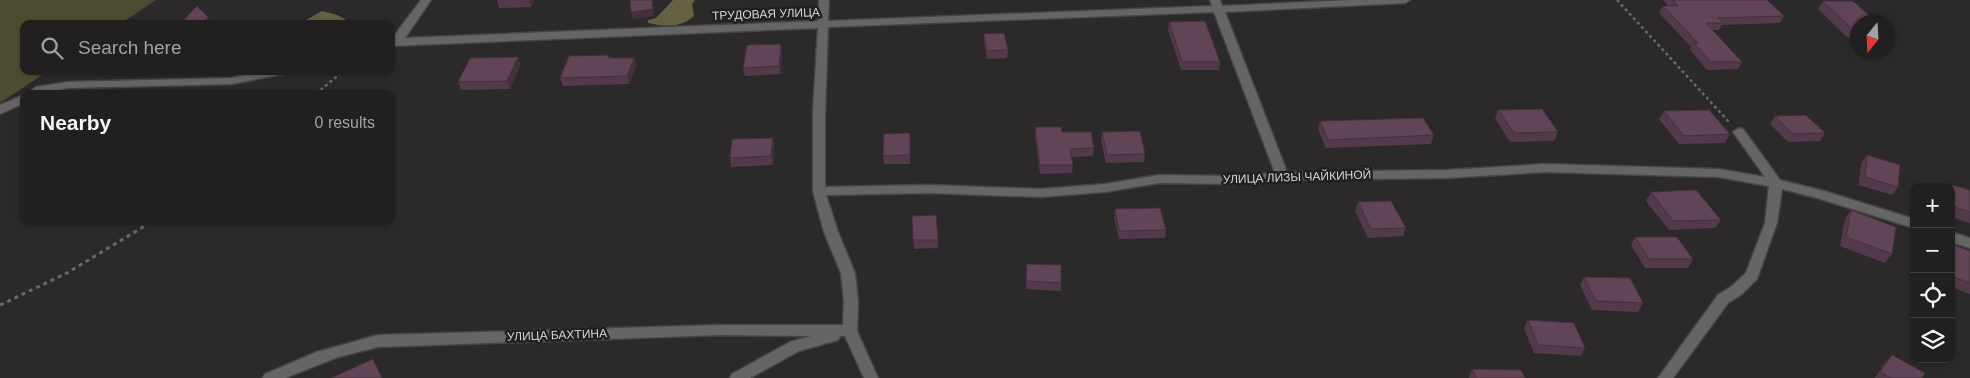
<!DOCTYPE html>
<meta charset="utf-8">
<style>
body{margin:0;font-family:Arial,sans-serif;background:#2d2c2d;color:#f1f3f6}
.controls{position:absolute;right:15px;bottom:15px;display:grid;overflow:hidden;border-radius:10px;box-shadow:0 1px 4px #0004}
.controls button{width:45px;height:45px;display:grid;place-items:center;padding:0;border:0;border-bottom:1px solid #3e3d3e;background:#211f20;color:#f1f3f6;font:25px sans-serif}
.compass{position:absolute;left:1850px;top:15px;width:45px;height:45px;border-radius:50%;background:#211f20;box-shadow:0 1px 4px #0004;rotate:198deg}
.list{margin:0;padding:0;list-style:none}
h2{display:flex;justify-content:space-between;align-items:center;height:65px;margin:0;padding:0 20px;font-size:21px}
h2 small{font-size:16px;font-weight:400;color:#a2a2a5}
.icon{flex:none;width:28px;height:28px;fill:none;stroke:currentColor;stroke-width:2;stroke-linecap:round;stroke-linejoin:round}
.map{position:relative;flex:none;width:1970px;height:378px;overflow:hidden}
.search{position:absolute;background:#211f20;box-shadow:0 1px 4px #0004;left:20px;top:20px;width:375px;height:55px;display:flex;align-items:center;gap:12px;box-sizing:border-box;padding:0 18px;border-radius:10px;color:#a2a2a5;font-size:19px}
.panel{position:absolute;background:#211f20;box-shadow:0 1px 4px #0004;left:20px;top:90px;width:375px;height:135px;border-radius:10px}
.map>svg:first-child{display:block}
</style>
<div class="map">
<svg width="1970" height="378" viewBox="0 0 1970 378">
<rect width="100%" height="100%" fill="#2c292b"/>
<path fill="#4e4c30" d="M0,0H156L120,24H24V71H48L0,103Z"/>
<g fill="#636141">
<path d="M673,0H695L692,4L694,16C681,28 665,27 648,23V20L656,18Z"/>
<path d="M322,11L337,15L345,19L344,24H299Z"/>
</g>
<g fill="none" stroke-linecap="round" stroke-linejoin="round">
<defs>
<g id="minor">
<path d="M421,0H431L405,38L818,21L819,0H829L828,21L1212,6L1210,0H1220L1222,6L1350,0H1410L1405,3L1225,12L1287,172L1447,170L1545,164L1718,169L1765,177L1733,132L1739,128L1743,129L1780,180L1824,191L1914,219V228L1817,198L1782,189L1777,223L1757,279L1742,294L1728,303L1673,378H1658L1718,295L1732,286L1746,273L1765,223L1769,186L1718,177L1545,172L1447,178L1282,180L1232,184L1159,183L1105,192L1041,197L930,193L826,195L838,232L855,273L858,301L857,331L878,378H864L845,336H840L838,340L799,351L750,378H730L732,374L790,342L811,336L720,335L378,347L338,357L285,378H263L265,374L317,352L378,335L720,325H843L844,301L841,273L824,232L813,191V112L818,28L391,46V40ZM1214,12L1275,173L1232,176L1159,175L1105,184L1041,189L930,185L825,187V112L828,27Z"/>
<path d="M264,71H288L283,74L231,84L68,88L40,94H27L36,87L68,82L231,78Z"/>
<path d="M24,95V103L0,114V105Z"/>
<path d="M1951,232L1970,238V248L1951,242Z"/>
</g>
</defs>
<use href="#minor" stroke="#464445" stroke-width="3"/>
<g stroke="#6a6769" stroke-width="2.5" stroke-dasharray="3 3" stroke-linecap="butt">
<path d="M1617,0L1730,123"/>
<path d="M316,94L343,71"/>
</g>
<path stroke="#6a6769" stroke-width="3" stroke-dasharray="4 4" stroke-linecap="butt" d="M0,305L67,273L153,221"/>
<use href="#minor" fill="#676466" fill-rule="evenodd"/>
</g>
<g fill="#533a4a">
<path d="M497,0H534L531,7L499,8Z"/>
<path d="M1663,0H1767L1784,16L1780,23L1722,25L1719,30H1712L1742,62L1738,69L1707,70L1690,50L1691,47L1659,13L1663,6H1668Z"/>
<path d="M1823,1L1858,22V37H1847L1818,9Z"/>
<path d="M1169,22L1220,62L1219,70H1181L1168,30Z"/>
<path d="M984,34L1008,50L1007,58L987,59L984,42Z"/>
<path d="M781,44L782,52L780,74L745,76L743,68Z"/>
<path d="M609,55L610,58H634L636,66L629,84L563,86L560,78Z"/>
<path d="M518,57L520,65L510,89L461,90L458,82Z"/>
<path d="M1498,110L1558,132L1554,141L1510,142L1495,118Z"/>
<path d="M1664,111L1730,134L1725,143L1679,144L1659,119Z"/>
<path d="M1775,116L1825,133L1820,141L1788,142L1770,124Z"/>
<path d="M1320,121L1434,135L1431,144L1326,148L1318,129Z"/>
<path d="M1035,127L1062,132L1094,148L1093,156L1071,157L1073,165L1072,173L1040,174L1035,136Z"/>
<path d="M1102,132L1145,154L1144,162L1106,163L1101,140Z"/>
<path d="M773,138L774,146L773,165L731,167L730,158Z"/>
<path d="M910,142V164H884L883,156Z"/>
<path d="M1867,155L1898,187L1892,195L1859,185L1861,163Z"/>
<path d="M1952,185L1970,190V223L1951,217V187Z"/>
<path d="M1651,192L1721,220L1715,228L1669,230L1646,201Z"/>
<path d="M1358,202L1406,228L1403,236L1368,238L1355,211Z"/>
<path d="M1115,209L1166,230L1165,238L1119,239L1114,217Z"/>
<path d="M1851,210L1892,254L1885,263L1840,246L1845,219Z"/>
<path d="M936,215L938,248L914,249L912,216Z"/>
<path d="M1635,237L1693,259L1688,268H1645L1631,245Z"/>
<path d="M1952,244L1970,251V294L1951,287Z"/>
<path d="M1027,264L1061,283V291L1026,289Z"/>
<path d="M1584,277L1643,303L1638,312L1592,310L1580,285Z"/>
<path d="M1528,320L1585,348L1581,356L1534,353L1524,328Z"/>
<path d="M1892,355L1922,378H1875L1884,364Z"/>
<path d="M1472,369L1525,378H1469V377Z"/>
</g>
<g fill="#44303c">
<path d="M529,0H534L531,7Z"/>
<path d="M652,0H653L654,16L633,19L631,12Z"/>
<path d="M208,17L211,23V24H201Z"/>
<path d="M781,44L782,52L780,74L779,66Z"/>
<path d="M518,57L520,65L510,89L507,81Z"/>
<path d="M634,58L636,66L629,84L627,76Z"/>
<path d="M773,138L774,146L773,165L771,156Z"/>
</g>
<g fill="#614456" stroke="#44303c">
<path d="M630,0H652L653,9L631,12Z"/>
<path d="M1673,0H1767L1784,16L1718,18L1723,23H1706L1742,62H1711L1694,43H1698L1663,6H1678Z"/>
<path d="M1823,1H1853L1876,22H1858V29H1852Z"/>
<path d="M197,6L208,17L201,24H180Z"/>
<path d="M1205,21L1220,62H1182L1169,22Z"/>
<path d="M1004,33L1008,50L987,51L984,34Z"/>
<path d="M781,44L779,66L743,68L747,45Z"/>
<path d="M609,55L608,58H634L627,76L560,78L569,56Z"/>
<path d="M518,57L507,81L458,82L470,58Z"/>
<path d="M1542,109L1558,132L1514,133L1498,110Z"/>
<path d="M1709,110L1730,134L1684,136L1664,111Z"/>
<path d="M1806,115L1825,133L1793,134L1775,116Z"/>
<path d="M1423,118L1434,135L1328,140L1320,121Z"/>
<path d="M1035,127H1061L1062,132H1091L1094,148L1070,149L1073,165H1040Z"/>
<path d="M1140,131L1145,154L1107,155L1102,132Z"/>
<path d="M910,133V155L883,156L884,134Z"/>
<path d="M773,138L771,156L730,158L732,139Z"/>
<path d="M1867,155L1900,165L1898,187L1865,177Z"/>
<path d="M1952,185L1970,190V212L1951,206Z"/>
<path d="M1696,190L1721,220L1673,221L1651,192Z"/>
<path d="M1391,201L1406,228L1371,229L1358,202Z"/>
<path d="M1160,208L1166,230L1119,231L1115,209Z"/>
<path d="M1851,210L1896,227L1892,254L1846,237Z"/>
<path d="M936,215L938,240H913L912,216Z"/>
<path d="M1635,237H1677L1693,259H1649Z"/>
<path d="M1952,244L1970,251V283L1951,276Z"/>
<path d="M1027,264L1061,265V283L1026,281Z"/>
<path d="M1584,277L1630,278L1643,303L1596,301Z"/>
<path d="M1528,320L1574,323L1585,348L1538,345Z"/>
<path d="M1892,355L1925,373L1922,378H1891L1880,372Z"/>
<path d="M373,359L382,378H331Z"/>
<path d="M1472,369L1521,370L1525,378H1476Z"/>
</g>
<g text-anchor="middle" stroke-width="5" stroke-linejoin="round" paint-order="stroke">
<g font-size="12" fill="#d6d4d5" stroke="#221f21">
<text transform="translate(766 14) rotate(-2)" y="4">ТРУДОВАЯ УЛИЦА</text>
<text transform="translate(1297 177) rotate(-2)" y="4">УЛИЦА ЛИЗЫ ЧАЙКИНОЙ</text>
<text transform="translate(557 335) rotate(-2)" y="4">УЛИЦА БАХТИНА</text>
</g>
</g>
</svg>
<div class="controls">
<button>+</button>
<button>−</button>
<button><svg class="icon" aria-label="locate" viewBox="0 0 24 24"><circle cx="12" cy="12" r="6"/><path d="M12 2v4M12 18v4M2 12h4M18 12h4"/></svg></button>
<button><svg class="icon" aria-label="layers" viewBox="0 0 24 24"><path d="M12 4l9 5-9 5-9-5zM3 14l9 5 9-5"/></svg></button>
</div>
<svg class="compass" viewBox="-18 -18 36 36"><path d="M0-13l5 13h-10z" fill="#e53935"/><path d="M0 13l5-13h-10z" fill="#a2a2a5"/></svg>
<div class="search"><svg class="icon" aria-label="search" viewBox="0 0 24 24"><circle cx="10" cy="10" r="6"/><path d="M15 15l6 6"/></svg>Search here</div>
<section class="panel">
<h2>Nearby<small>0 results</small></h2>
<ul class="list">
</ul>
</section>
</div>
